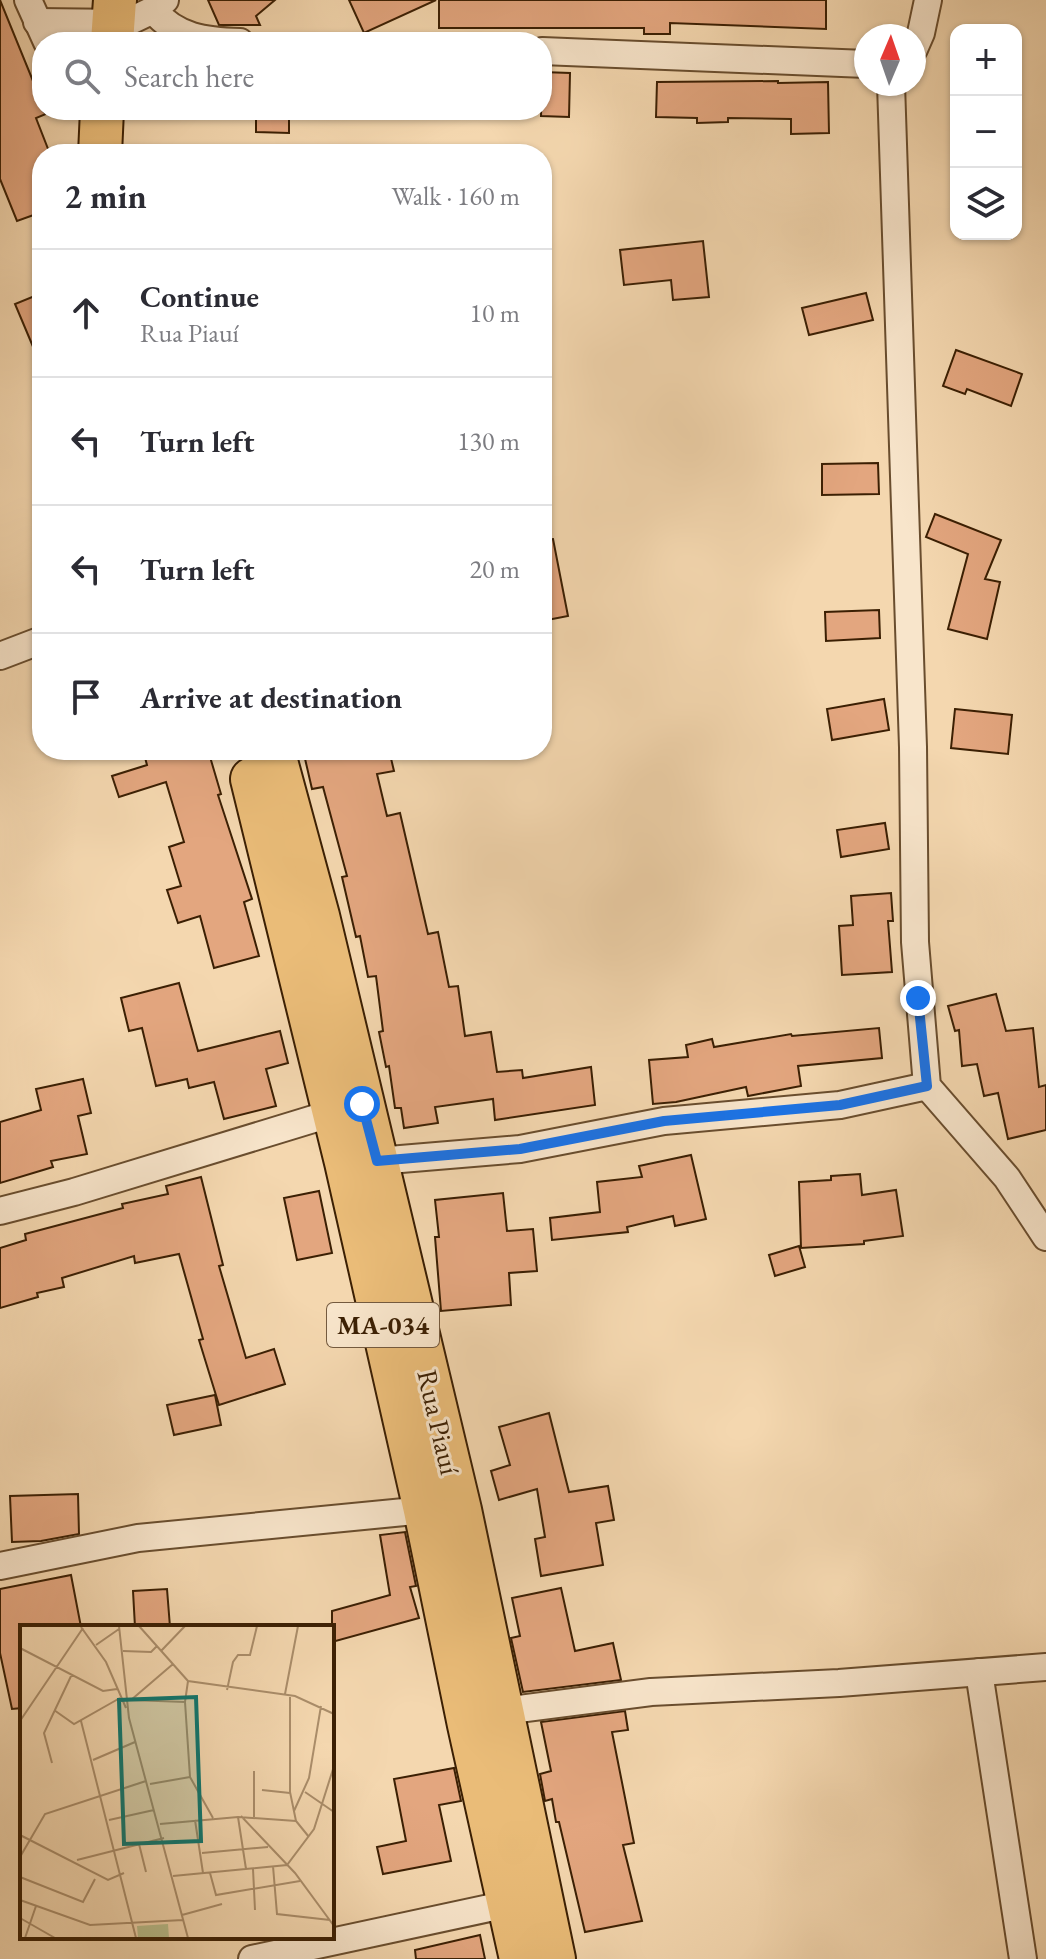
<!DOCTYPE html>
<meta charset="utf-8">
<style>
body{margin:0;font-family:"EB Garamond",serif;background:#f2f2f3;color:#2b2b33}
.controls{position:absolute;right:24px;top:24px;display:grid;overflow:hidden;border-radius:16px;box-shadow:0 2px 6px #0004}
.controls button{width:72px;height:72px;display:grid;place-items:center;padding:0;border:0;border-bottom:2px solid #e1e1e2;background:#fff;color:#2b2b33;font:40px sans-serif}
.compass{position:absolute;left:854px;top:24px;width:72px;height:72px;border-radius:50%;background:#fff;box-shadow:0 2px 6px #0004;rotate:2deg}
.stop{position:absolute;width:24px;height:24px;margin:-18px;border:6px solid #1a73e8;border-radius:50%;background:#fff}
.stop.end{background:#1a73e8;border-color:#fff;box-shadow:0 2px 8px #0008}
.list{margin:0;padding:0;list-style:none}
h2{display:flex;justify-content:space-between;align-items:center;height:104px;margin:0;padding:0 32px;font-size:34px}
h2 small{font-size:26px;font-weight:400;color:#7c7c81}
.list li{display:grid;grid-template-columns:52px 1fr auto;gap:24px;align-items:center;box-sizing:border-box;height:128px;padding:0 32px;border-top:2px solid #e1e1e2}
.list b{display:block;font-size:30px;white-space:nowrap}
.list p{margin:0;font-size:26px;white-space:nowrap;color:#7c7c81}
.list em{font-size:26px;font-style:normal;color:#7c7c81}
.icon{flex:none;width:44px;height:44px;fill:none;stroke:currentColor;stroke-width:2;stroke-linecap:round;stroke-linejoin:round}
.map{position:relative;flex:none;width:1046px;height:1959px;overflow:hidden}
.search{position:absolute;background:#fff;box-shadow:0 2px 6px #0004;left:32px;top:32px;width:520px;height:88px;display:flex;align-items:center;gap:20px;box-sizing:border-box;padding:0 28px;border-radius:32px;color:#7c7c81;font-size:30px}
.panel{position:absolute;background:#fff;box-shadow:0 2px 6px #0004;left:32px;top:144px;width:520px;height:616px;border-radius:32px}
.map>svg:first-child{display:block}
</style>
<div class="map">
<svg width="1046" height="1959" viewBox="0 0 1046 1959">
<rect width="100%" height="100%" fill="#f4d7af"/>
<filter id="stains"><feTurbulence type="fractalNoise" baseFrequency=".0025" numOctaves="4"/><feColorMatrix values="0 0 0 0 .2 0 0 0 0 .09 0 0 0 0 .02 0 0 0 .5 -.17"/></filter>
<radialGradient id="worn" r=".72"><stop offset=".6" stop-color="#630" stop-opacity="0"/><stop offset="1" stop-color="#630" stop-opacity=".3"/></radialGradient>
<g fill="#e3a67f" stroke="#3b1f03" stroke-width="2">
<path d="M0,0L42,103V110L46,114L36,118L50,154H42V212L17,221L0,179Z"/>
<path d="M208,0H275L256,16L260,25H219Z"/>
<path d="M349,0H436L364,33Z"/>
<path d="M439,0H826V29L670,23V34H644V28H439Z"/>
<path d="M542,72L570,73L569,117L541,116Z"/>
<path d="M778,81V83L828,82L829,133L791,134V119L728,118V122L697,123V118L656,117L657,82Z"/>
<path d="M256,110H289V133L256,132Z"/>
<path d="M703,241L709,297L673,300L671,280L624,285L620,250Z"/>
<path d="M42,293V368L15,304Z"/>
<path d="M866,293L873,320L809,335L802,308Z"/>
<path d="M956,350L1022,374L1011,406L967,389L965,394L943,386Z"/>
<path d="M878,463L879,494L822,495V464Z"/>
<path d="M935,514L1001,540L985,579L1000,582L987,639L948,629L968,554L926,537Z"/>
<path d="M553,539L568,616L542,621V540Z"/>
<path d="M879,610L880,638L826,641L825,612Z"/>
<path d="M884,699L889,730L832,740L827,709Z"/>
<path d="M955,709L1012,715L1008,754L951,748Z"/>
<path d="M143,750H208L221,794L218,795L252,899L244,902L259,956L214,968L200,916L178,923L167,890L181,886L169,847L184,842L166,782L119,797L112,776L147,765Z"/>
<path d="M303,750H389L394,771L377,774L387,816L400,813L428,934L438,932L449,987L458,986L465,1036L491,1032L497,1072L522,1070L523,1078L591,1067L595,1105L495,1120L493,1099L435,1107L438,1123L404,1128L401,1108H395L389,1066L386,1067L379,1032L383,1031L376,976L368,977L360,936L356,937L342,877L347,876L323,787L312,789Z"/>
<path d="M885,823L889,849L841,857L837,830Z"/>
<path d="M891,893L893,921H888L892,972L842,975L839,926L853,925L851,896Z"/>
<path d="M179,983L198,1051L280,1031L288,1063L266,1069L276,1106L224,1119L214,1082L189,1088L187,1079L156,1086L142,1028L129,1031L121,998Z"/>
<path d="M996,994L1006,1031L1033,1028L1039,1087L1046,1085V1130L1008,1139L998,1093L984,1096L977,1064L962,1066L959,1030L955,1031L948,1006Z"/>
<path d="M879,1028L882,1058L798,1066L801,1086L748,1096L746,1087L676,1102L653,1104L649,1060L688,1057L686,1045L712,1039L714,1047L791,1034L792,1036Z"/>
<path d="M83,1079L91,1113L78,1116L87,1154L51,1161L53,1167L0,1183V1122L41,1110L36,1089Z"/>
<path d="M691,1155L706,1219L675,1226L673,1216L627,1227L628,1232L552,1240L550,1218L600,1212L597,1182L642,1177L639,1166Z"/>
<path d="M860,1174L862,1195L896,1190L903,1236L864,1241V1244L801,1248L799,1182L831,1180V1176Z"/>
<path d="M201,1177L223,1265L219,1266L246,1358L274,1349L285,1384L219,1405L199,1340L203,1339L179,1254L135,1263L134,1256L62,1278L64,1287L37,1293L38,1297L0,1308V1248L26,1240L25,1234L123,1208L122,1204L168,1194L166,1186Z"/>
<path d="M319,1191L332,1253L297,1260L284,1198Z"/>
<path d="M503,1193L507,1231L533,1229L537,1271L509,1273L511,1305L441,1311L435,1237H439L435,1200Z"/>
<path d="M799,1246L805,1267L775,1276L769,1255Z"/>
<path d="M215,1395L221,1425L174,1435L167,1405Z"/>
<path d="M549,1413L569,1492L608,1486L614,1520L596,1523L603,1565L541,1576L535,1539L545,1537L537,1489L499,1500L491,1471L510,1465L499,1427Z"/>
<path d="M78,1494L79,1534L41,1541L12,1542L10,1496Z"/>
<path d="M405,1532L416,1586L410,1587L419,1618L332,1642V1611L390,1595L380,1535Z"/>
<path d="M71,1575L81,1627H22V1708L12,1709L0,1653V1589Z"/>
<path d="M561,1588L575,1651L613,1643L621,1680L523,1692L511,1638L520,1636L512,1598Z"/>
<path d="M167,1589L170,1627H135L133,1591Z"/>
<path d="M625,1711L628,1730L612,1732L634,1843L623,1845L642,1921L585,1932L559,1822H556L552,1799L545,1801L540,1774L551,1771L541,1722Z"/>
<path d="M454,1768L461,1801L439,1805L451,1861L383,1874L377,1847L406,1841L394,1779Z"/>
<path d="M480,1935L485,1959H416L415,1950Z"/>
</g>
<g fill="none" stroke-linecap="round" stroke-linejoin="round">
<defs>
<g id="minor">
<path d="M28,0L47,42"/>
<path d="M153,10C177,38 205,41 240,42"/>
<path d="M37,22L126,23L153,10L165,0"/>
<path d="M914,49L921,33L928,0"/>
<path d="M542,51L866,64"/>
<path d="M891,84L913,747L915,942L927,1086L1007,1178L1046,1237"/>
<path d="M0,656L42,640"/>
<path d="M377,1161L520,1149L664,1121L840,1105L927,1086"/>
<path d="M0,1211L74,1192L333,1113"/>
<path d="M0,1566L138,1538L425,1510"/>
<path d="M979,1672L1023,1959"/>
<path d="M503,1711L651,1692L839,1683L1046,1667"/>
<path d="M252,1959L522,1901"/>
</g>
<g id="primary">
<path d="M112,42L115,0"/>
<path d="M100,154L102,110"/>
<path d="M273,750L318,916L460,1510L554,1959"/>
<path d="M252,779L346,1162L425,1510L469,1725L521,1959"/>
</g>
</defs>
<use href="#minor" stroke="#694d2e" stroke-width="30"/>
<use href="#primary" stroke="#3b1f03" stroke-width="46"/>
<use href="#minor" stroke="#f8e5cb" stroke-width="26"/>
<use href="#primary" stroke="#eabc78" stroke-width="42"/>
</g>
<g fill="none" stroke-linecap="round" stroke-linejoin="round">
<path stroke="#1a73e8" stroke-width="10" d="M362,1104L377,1161L520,1149L664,1121L840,1105L927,1086L918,998"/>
</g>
<g text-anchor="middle" stroke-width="6" stroke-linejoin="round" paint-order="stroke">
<rect fill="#f8e5cb" stroke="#745a3f" stroke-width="2" x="327" y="1303" width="112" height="44" rx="6"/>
<g font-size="26" font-weight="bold" fill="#3b1f03">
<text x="383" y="1334">MA-034</text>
</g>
<g font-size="28" fill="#3b1f03" stroke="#f8e5cb">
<text transform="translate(439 1422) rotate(77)" y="10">Rua Piauí</text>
</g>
</g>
<g transform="translate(20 1625)">
<rect width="314" height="314" fill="#f4d7af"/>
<path d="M148,299L149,313H118L117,301Z" fill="#b9bf8d"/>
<path fill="none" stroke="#aa8d6a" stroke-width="2" d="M99,1L109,93L168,313M119,1L168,56L275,71L314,89M61,2L86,37L106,83M76,20L99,4M0,23L83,66L97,64M103,26L131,27L137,21M141,26L165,1M207,65L213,37L218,30H230L237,1M265,69L278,1M270,70V167L276,196L289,212M110,75L165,77L168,56M111,75L153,39M165,77L170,152L193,193M34,85L54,99L100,73M0,96L63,3M61,96L116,313M73,135L115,117M32,138L24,108L52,49M234,146V192M130,159L170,152M242,165L270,168M285,167L314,187M274,186L289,153L301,81M221,191L275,248L314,301M218,192L226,244M89,195L134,185M175,195L183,248M140,199L218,192L276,196M0,210L88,255L104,248M119,219L126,247M182,228L248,222M0,232L25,189L126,156M57,235L144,213M253,241L257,289L310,295M233,244L235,285M190,248L196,270L280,256M153,251L267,240L294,204L314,141M0,252L63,277L75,254M0,275L70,300L163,295M162,290L202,279M0,293L35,313M5,313L16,281M198,313H230"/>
<path fill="#0f766e" fill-opacity="0.15" stroke="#0f766e" stroke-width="4" d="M176,72L181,216L104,219L99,75Z"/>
<rect width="314" height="314" fill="none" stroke="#3b1f03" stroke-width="4"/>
</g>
<rect width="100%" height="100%" filter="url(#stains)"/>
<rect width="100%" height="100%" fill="url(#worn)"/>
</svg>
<div class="controls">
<button>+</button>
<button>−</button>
<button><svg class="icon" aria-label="layers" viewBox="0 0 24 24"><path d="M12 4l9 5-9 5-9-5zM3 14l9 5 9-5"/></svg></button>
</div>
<svg class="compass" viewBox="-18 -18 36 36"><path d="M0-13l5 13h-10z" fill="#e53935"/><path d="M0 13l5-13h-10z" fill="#7c7c81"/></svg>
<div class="stop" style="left:362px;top:1104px"></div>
<div class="stop end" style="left:918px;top:998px"></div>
<div class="search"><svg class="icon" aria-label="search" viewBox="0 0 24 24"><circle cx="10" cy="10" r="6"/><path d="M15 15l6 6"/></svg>Search here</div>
<section class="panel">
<h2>2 min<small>Walk · 160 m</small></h2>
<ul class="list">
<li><svg class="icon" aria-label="ahead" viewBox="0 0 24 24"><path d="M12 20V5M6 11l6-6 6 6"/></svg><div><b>Continue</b><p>Rua Piauí</p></div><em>10 m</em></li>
<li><svg class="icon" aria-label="left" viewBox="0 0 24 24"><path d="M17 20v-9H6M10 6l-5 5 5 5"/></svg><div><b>Turn left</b></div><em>130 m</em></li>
<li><svg class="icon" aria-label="left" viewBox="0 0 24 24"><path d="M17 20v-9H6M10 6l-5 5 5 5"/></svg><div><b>Turn left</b></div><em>20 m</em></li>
<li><svg class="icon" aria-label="arrive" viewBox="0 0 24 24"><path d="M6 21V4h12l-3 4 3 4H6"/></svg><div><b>Arrive at destination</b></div></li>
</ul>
</section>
</div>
